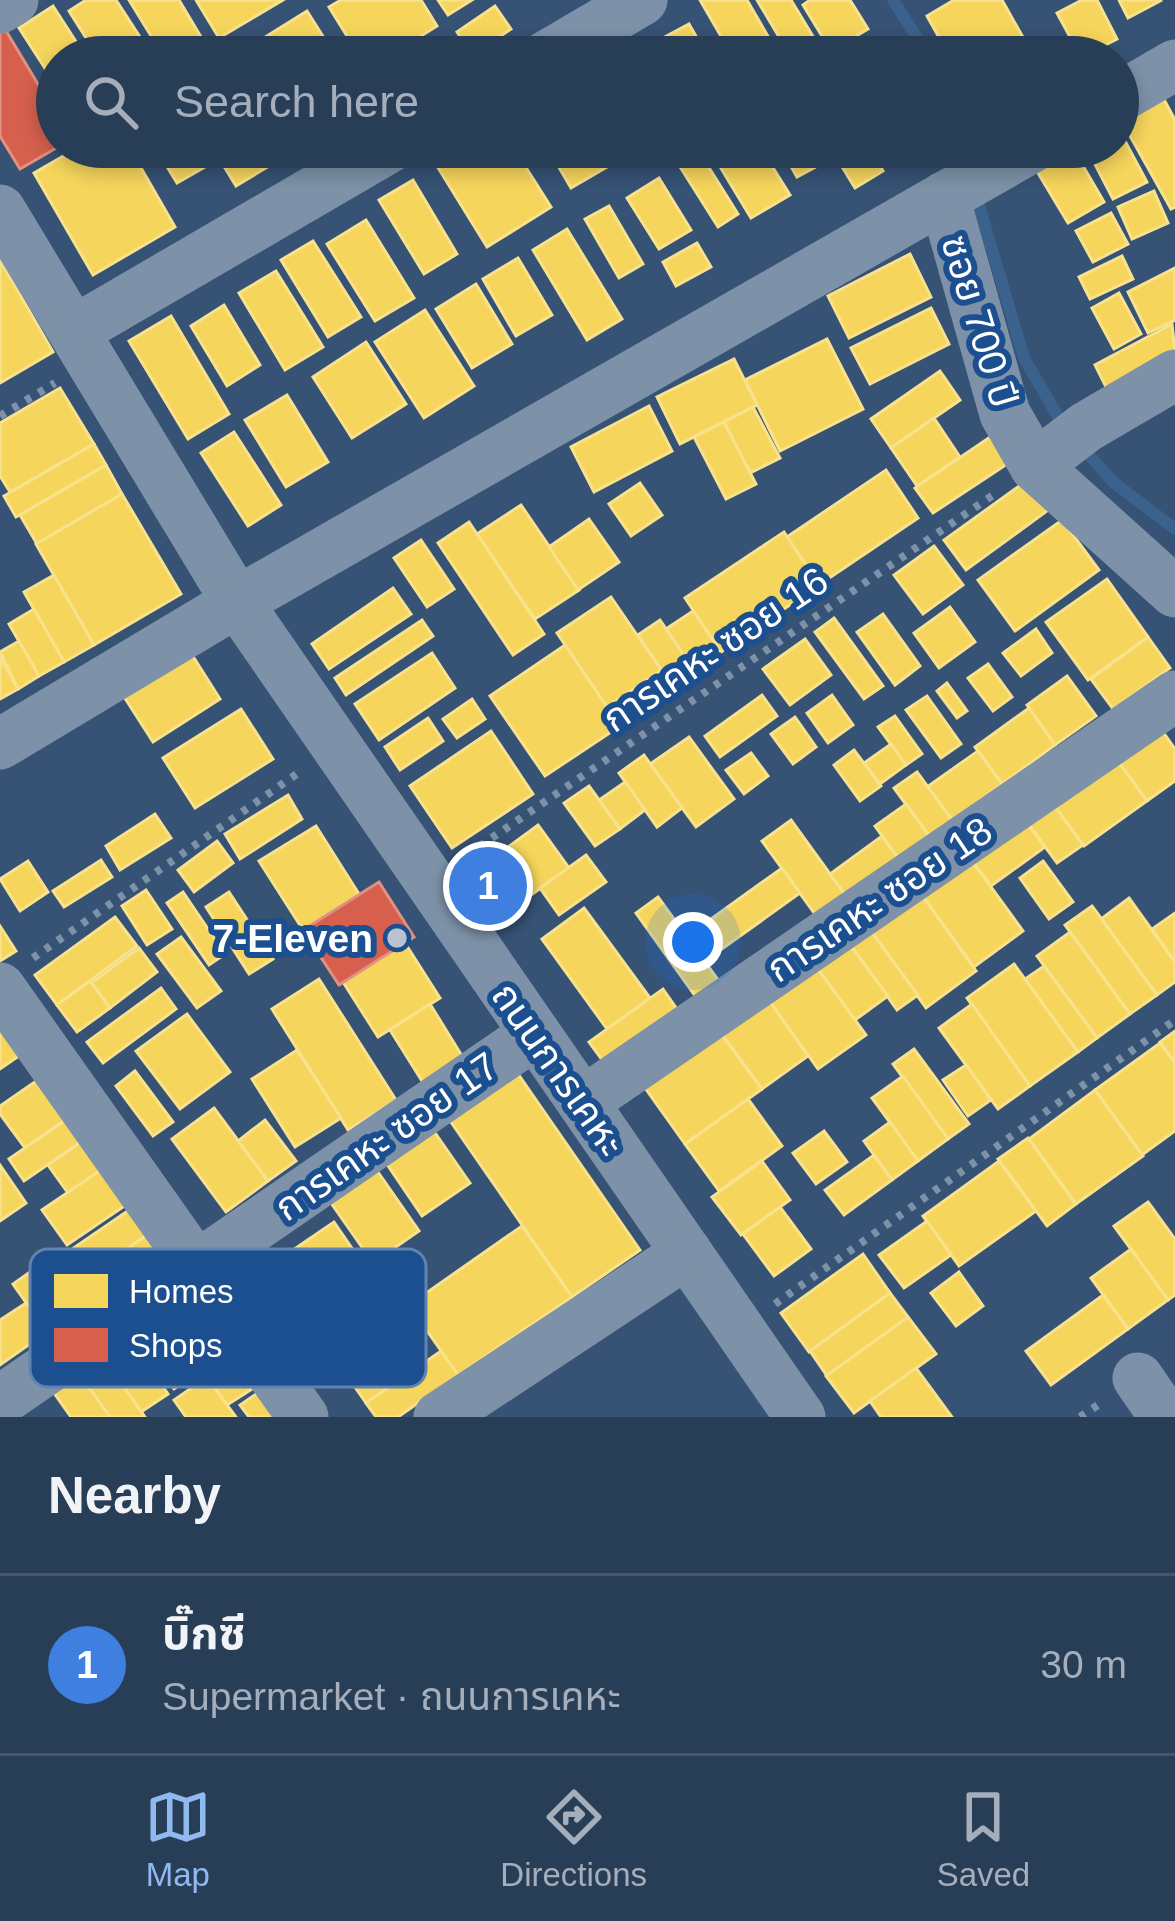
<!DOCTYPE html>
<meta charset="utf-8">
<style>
body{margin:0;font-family:Arial,"Noto Sans Thai",sans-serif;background:#344961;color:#f1f3f6}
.you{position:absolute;left:693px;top:942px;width:42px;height:42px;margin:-30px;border:9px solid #fff;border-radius:50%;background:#1a73e8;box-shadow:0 0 0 18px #1a73e833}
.badge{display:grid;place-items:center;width:78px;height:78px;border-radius:50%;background:#90b9f0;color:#fff;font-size:39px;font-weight:700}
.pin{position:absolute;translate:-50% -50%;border:6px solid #fff;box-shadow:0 3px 12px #0006}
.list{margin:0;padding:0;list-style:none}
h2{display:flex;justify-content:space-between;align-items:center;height:156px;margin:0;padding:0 48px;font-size:51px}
h2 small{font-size:39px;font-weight:400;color:#a5aeba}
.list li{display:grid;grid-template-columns:78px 1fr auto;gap:36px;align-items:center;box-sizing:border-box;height:180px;padding:0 48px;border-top:3px solid #44576d}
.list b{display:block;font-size:45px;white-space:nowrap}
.list p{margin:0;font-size:39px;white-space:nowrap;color:#a5aeba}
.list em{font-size:39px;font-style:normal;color:#a5aeba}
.icon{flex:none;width:66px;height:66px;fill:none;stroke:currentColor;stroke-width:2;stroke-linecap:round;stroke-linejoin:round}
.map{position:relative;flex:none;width:1175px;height:1417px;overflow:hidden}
.search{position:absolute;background:#283e57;box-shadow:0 6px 18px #0003;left:36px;right:36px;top:36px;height:132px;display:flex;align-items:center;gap:30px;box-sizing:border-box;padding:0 42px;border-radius:66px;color:#a5aeba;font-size:45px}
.sheet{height:336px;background:#283e57}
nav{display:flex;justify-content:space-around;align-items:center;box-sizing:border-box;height:168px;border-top:3px solid #44576d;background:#283e57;font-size:33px;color:#a5aeba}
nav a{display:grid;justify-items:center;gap:6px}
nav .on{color:#90b9f0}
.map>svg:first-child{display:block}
</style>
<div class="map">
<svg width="1175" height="1417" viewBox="0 0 1175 1417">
<rect width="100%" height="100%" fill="#365274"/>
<g fill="#f6d55c" stroke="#f9e28d" stroke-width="3">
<path d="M86,0H116L153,57H98L69,11Z"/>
<path d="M129,0H179L210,52L202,57H164Z"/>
<path d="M196,0H283L219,38Z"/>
<path d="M341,0H421L437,26L387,57H360L329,7Z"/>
<path d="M438,0H472L448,15Z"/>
<path d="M700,0H747L780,57H733Z"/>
<path d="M757,0H791L823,53L816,57H791Z"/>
<path d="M810,0H850L868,29L831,51L803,5Z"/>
<path d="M954,0H1002L1034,57H950L927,16Z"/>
<path d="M1082,0H1097L1117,39L1081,57L1057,13Z"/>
<path d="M1119,0H1162L1128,18Z"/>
<path d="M53,6L86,57H57V87L19,28Z"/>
<path d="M495,6L511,29L472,55L457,32Z"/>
<path d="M307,11L336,57H233Z"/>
<path d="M689,24L708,57H666L657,41Z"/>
<path d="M636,39L646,57H604Z"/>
<path d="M1161,94L1175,120V207L1171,209L1120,118Z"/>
<path d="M1118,128L1147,182L1113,199L1086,147H1118Z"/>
<path d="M79,147H129L175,227L93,275L34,173Z"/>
<path d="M155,147H212L219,159L177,183Z"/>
<path d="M212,147H264L274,163L236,186Z"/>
<path d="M449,147H513L551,207L487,247L432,158Z"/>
<path d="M547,147H621L626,156L571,188Z"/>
<path d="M727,147H760L790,195L751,218L713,155Z"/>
<path d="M780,147H819L827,161L797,177Z"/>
<path d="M830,147H870L883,171L855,188Z"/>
<path d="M1072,147L1104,202L1068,223L1035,168Z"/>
<path d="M698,150L738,214L718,227L677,162Z"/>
<path d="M659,178L691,230L659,249L627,198Z"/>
<path d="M413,180L457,254L424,274L379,200Z"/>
<path d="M1154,191L1168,223L1132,239L1118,207Z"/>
<path d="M609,206L643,264L619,278L585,219Z"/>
<path d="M1111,213L1128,244L1093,262L1076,231Z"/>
<path d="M366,220L414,298L375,321L327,244Z"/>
<path d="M567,229L622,319L587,340L533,250Z"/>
<path d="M313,241L361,317L328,337L281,260Z"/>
<path d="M697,243L711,267L676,286L663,262Z"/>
<path d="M910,254L931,297L849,338L828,296Z"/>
<path d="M1122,256L1133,279L1090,299L1079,277Z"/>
<path d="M518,258L552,315L516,336L483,279Z"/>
<path d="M0,260L53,352L0,383Z"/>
<path d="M1175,268V320L1148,333L1128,292Z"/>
<path d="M276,271L323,347L285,370L239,293Z"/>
<path d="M476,284L512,344L472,368L436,309Z"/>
<path d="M1119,293L1141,334L1114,349L1092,308Z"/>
<path d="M224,305L260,365L227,386L191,326Z"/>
<path d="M931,308L949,344L870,384L851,348Z"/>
<path d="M425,310L474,386L424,418L375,342Z"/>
<path d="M171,316L229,414L188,439L129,341Z"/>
<path d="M1172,324L1175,353L1107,389L1095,365Z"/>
<path d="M827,339L863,409L780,451L745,380Z"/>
<path d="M366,342L406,404L352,438L313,377Z"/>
<path d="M734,359L757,405L680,444L657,397Z"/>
<path d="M940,371L960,400L891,448L871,419Z"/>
<path d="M60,388L94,444L10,492L0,476V423Z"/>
<path d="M287,395L328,462L286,487L245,420Z"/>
<path d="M649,406L672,451L594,492L571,447Z"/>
<path d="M753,407L780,458L750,473L724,422Z"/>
<path d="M934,418L960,457L917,486L891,448Z"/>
<path d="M724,422L756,484L726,499L694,437Z"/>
<path d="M234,432L281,505L248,526L201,453Z"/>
<path d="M990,437L1007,464L933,513L915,488Z"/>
<path d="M94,444L106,465L16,517L4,496Z"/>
<path d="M106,465L122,494L37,544L20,515Z"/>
<path d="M886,470L918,518L819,585L787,537Z"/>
<path d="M1029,479L1051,508L966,570L944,540Z"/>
<path d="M640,483L662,515L631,536L609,504Z"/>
<path d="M122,494L181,594L94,645L36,544Z"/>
<path d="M521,505L579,590L535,619L477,534Z"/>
<path d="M589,519L619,562L578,590L549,547Z"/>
<path d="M1062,520L1099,570L1015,631L978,580Z"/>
<path d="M469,522L544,634L513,655L438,543Z"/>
<path d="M784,532L819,585L721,652L685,598Z"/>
<path d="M421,540L454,589L427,607L394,558Z"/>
<path d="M934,546L963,585L923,614L894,575Z"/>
<path d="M54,575L94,645L64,662L24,592Z"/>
<path d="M1107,579L1148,637L1088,680L1046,622Z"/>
<path d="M393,588L411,614L329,669L312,644Z"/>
<path d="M611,597L661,670L607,707L557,633Z"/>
<path d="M950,607L975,642L939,668L914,633Z"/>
<path d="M34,609L64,662L39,676L9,624Z"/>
<path d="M693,611L721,652L694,670L666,629Z"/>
<path d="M883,614L920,666L895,685L857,632Z"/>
<path d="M834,618L883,686L864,699L815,632Z"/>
<path d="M422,620L433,636L346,695L335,678Z"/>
<path d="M660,620L694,670L672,685L638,635Z"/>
<path d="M1036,629L1052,653L1021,676L1003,653Z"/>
<path d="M1148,637L1170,668L1113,709L1091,679Z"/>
<path d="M805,639L831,675L790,705L763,669Z"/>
<path d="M19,641L39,676L18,689L0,652Z"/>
<path d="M565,645L620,726L545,776L490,696Z"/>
<path d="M189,650L220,699L153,742L121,692Z"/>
<path d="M432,653L455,688L379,740L355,704Z"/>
<path d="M0,657L18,689L0,699Z"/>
<path d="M988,664L1012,697L993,711L968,678Z"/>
<path d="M1067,676L1096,716L1055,745L1027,705Z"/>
<path d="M947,683L967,711L957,718L937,691Z"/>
<path d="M762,695L777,716L720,757L705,736Z"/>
<path d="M832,695L853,725L828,743L807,713Z"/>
<path d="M927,696L961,744L941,758L906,710Z"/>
<path d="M472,699L485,719L457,738L443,719Z"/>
<path d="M1029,708L1055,745L1002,784L975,747Z"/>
<path d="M241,709L273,759L195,808L163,758Z"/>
<path d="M895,716L922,754L906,765L878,727Z"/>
<path d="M795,717L816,747L793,764L771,734Z"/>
<path d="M428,718L443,741L400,770L385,747Z"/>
<path d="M1154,719L1175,749V781L1147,801L1110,751Z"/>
<path d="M491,731L533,794L452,848L410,786Z"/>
<path d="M689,737L734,799L696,827L650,764Z"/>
<path d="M891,744L906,765L880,784L864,763Z"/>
<path d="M854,750L881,786L860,801L834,765Z"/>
<path d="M1110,750L1147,801L1084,846L1047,796Z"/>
<path d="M978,751L1002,784L952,820L927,787Z"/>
<path d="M751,753L768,776L744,794L726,770Z"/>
<path d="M644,755L682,808L657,827L619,773Z"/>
<path d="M917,772L952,820L929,836L894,788Z"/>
<path d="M625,782L645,810L620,829L599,800Z"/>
<path d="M589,786L620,829L595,846L564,803Z"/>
<path d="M288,795L302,819L240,859L225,834Z"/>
<path d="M1047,796L1083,845L1057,863L1021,814Z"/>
<path d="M906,804L929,836L898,858L875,826Z"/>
<path d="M155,814L171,838L120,870L106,846Z"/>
<path d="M1022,816L1045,847L991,886L967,854Z"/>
<path d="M791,820L846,896L817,917L762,841Z"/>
<path d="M538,825L569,868L520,903L489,861Z"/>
<path d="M316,826L359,894L303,930L259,861Z"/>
<path d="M882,836L898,858L846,896L830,874Z"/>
<path d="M217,841L233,863L194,892L178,870Z"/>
<path d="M967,854L1023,931L974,967L918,890Z"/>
<path d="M586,855L606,882L559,915L540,888Z"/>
<path d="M101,860L112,877L64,907L53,891Z"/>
<path d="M28,861L48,892L20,911L0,879Z"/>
<path d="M1043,861L1073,902L1049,919L1020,878Z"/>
<path d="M782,868L800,893L708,959L690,934Z"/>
<path d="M146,890L172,929L147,945L122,906Z"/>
<path d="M918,890L976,971L926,1008L867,926Z"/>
<path d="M183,892L225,954L209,965L167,903Z"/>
<path d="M229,892L273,959L249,974L206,907Z"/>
<path d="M658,897L721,984L698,1000L636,913Z"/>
<path d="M1129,898L1175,962V982L1157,995L1101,919Z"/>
<path d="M1092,906L1157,995L1130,1014L1065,925Z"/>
<path d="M584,908L650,998L607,1029L542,939Z"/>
<path d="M1175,913V962L1152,929Z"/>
<path d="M115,917L137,946L57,1005L35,975Z"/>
<path d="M0,926L16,951L0,961Z"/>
<path d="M867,926L918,995L897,1010L848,941Z"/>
<path d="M1070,932L1130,1014L1097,1038L1037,956Z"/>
<path d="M181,937L221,991L197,1008L157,954Z"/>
<path d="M848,942L888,996L855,1020L815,965Z"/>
<path d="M405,943L440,998L378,1037L343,982Z"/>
<path d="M139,948L157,972L110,1008L91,983Z"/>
<path d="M1014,964L1078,1052L1030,1086L967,998Z"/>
<path d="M815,965L866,1035L818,1069L768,999Z"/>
<path d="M1044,966L1097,1038L1078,1052L1025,979Z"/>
<path d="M319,979L396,1100L348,1130L272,1009Z"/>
<path d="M90,981L110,1008L77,1032L57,1005Z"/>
<path d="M161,988L176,1009L103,1063L87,1042Z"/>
<path d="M663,989L681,1015L608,1068L589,1042Z"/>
<path d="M768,999L808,1056L762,1089L721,1033Z"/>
<path d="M0,1002L32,1047L0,1069Z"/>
<path d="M430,1004L467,1064L427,1089L390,1030Z"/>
<path d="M972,1004L1030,1086L998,1109L939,1028Z"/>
<path d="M187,1014L230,1072L180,1109L136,1051Z"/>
<path d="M713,1023L762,1089L685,1144L638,1078Z"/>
<path d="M1175,1031V1063L1160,1042Z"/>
<path d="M1160,1043L1175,1063V1131L1142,1155L1095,1090Z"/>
<path d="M914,1049L969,1124L948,1139L893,1064Z"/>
<path d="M297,1050L341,1118L295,1147L252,1079Z"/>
<path d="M966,1065L991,1100L968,1116L943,1080Z"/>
<path d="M514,1068L640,1250L572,1297L446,1115Z"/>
<path d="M52,1070L80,1110L25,1148L0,1114V1106Z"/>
<path d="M135,1071L173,1122L153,1136L116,1086Z"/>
<path d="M903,1076L948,1139L918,1161L872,1098Z"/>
<path d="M1095,1090L1143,1156L1076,1204L1029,1139Z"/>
<path d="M748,1099L782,1146L719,1191L685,1144Z"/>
<path d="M214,1108L268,1181L226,1212L172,1139Z"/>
<path d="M80,1110L95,1132L24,1181L9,1159Z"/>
<path d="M265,1120L296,1161L268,1181L238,1141Z"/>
<path d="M890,1122L918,1161L892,1180L864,1141Z"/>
<path d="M431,1127L470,1183L422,1216L384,1160Z"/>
<path d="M824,1131L847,1162L816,1184L793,1153Z"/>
<path d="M95,1132L114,1161L68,1193L48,1165Z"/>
<path d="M1028,1138L1076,1204L1047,1226L998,1159Z"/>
<path d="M874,1155L892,1180L844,1215L825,1190Z"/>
<path d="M114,1161L139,1196L67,1245L42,1210Z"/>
<path d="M762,1161L790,1200L741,1235L712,1197Z"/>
<path d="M999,1161L1036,1211L959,1266L923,1216Z"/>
<path d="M371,1162L419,1231L373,1263L324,1193Z"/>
<path d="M0,1165L26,1203L0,1221Z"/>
<path d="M1148,1202L1175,1239V1295L1168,1300L1114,1226Z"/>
<path d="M780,1207L811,1249L774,1276L743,1234Z"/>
<path d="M129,1210L147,1235L90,1274L72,1249Z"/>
<path d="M927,1221L951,1255L904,1288L879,1255Z"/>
<path d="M334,1222L369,1273L306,1317L271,1265Z"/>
<path d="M522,1226L572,1297L458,1375L409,1305Z"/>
<path d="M156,1229L179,1263L109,1311L86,1277Z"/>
<path d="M1131,1249L1168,1300L1128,1329L1091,1278Z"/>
<path d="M60,1251L100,1309L53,1341L13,1284Z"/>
<path d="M863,1254L890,1293L809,1352L781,1313Z"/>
<path d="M959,1272L983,1306L956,1326L931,1293Z"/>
<path d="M890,1293L908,1317L827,1376L810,1351Z"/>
<path d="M1103,1295L1128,1329L1051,1385L1026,1351Z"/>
<path d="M26,1303L47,1332L0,1365V1320Z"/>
<path d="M220,1308L243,1342L174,1389L151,1356Z"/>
<path d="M908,1317L936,1354L854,1413L826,1376Z"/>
<path d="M124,1329L168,1394L141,1412L97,1348Z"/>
<path d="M404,1329L426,1362L366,1403L343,1370Z"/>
<path d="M97,1348L145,1417H110L73,1365Z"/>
<path d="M441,1351L458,1375L398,1417H376L366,1403Z"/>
<path d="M235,1358L255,1387L227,1405L207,1377Z"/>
<path d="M73,1365L110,1417H71L47,1383Z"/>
<path d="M916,1368L952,1417H881L870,1401Z"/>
<path d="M207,1377L227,1405L236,1417H186L174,1400Z"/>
<path d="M272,1383L274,1417H249L240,1405Z"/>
</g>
<g fill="#d6604d" stroke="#e29082" stroke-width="3">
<path d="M5,29L57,116L58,147L20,169L0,136V32Z"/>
<path d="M379,882L414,937L339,985L303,930Z"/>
</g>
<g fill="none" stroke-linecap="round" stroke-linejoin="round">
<g stroke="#3b618d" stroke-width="12">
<path d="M893,0L929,57"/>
<path d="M962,147L969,170"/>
<path d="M976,195L1024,358L1064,427"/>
<path d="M1082,447L1113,482L1175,529"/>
</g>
<g stroke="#7d92a8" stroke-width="8" stroke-dasharray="6 9" stroke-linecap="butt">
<path d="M0,416L55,383"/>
<path d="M467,855L999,491"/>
<path d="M33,958L301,771"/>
<path d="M775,1304L1175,1020"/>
<path d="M1080,1417L1104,1401"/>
</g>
<g stroke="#7d92a8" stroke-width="51">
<path d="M0,8L13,0"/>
<path d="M545,57L642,0"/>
<path d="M1118,98L1175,65"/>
<path d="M944,197L1005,414L1035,466L1175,592"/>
<path d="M0,210L237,602L800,1417"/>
<path d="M74,331L390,147"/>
<path d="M1035,466L1086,427L1175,375"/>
<path d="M0,744L237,602L1032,147"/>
<path d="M0,988L303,1417"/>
<path d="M583,1102L1175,696"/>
<path d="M1138,1378L1165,1417"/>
<path d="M0,1401L535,1034"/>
<path d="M439,1417L687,1253"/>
</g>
</g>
<circle fill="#b9c2ce" stroke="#1b4f8f" stroke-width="4.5" cx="397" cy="938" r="12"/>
<g text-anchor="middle" stroke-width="12" stroke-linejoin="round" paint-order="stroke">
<g font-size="39" fill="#fff" stroke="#1b4f8f">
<text transform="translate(980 321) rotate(73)" y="14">ซอย 700 ปี</text>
<text transform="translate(715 649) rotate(-34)" y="14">การเคหะ ซอย 16</text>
<text transform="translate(879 899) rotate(-34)" y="14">การเคหะ ซอย 18</text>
<text transform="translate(559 1069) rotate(55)" y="14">ถนนการเคหะ</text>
<text transform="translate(386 1136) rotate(-35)" y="14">การเคหะ ซอย 17</text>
</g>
<g font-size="39" font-weight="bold" fill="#fff" stroke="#1b4f8f" text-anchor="end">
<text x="373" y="952">7-Eleven</text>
</g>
</g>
<rect x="30" y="1249" width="396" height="138" rx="18" fill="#1b4f8f" stroke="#5f84b1" stroke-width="3"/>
<rect x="54" y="1274" width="54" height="34" fill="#f6d55c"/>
<rect x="54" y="1328" width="54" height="34" fill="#d6604d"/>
<g font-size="33" fill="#fff">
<text x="129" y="1303">Homes</text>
<text x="129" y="1357">Shops</text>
</g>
</svg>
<div class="you"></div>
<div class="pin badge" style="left:488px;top:886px;background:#3f7fe0">1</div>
<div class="search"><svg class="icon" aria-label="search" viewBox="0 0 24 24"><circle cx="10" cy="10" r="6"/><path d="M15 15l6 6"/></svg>Search here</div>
</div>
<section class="sheet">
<h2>Nearby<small></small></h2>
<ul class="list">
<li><span class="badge" style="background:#3f7fe0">1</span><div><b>บิ๊กซี</b><p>Supermarket · ถนนการเคหะ</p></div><em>30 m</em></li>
</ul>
</section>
<nav>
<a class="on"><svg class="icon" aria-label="map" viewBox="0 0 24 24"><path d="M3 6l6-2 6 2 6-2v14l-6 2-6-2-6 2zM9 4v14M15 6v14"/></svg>Map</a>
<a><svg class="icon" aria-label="directions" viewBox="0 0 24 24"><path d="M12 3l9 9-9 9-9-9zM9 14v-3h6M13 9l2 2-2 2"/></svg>Directions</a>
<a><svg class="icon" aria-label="saved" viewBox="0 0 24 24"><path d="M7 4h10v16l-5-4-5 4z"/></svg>Saved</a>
</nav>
